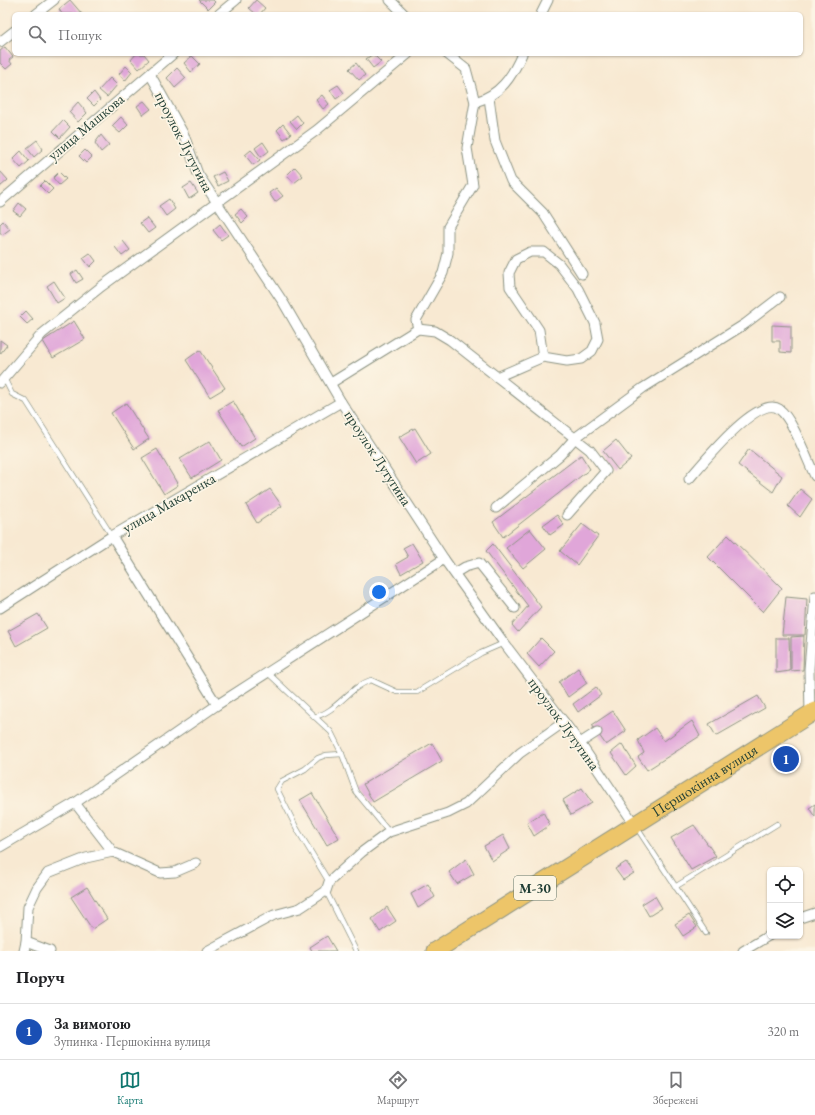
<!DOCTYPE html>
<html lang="uk">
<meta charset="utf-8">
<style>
body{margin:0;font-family:"EB Garamond",serif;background:#f2f2f2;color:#202124}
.controls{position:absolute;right:12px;bottom:12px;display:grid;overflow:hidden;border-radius:6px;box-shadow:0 1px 3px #0004}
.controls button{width:36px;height:36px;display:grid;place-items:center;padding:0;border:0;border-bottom:1px solid #e0e0e0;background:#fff;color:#202124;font:20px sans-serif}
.you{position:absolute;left:379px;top:592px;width:14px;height:14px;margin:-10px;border:3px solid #fff;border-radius:50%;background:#1a73e8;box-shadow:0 0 0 6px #1a73e833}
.badge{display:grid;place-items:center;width:26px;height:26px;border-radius:50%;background:#0f766e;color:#fff;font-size:13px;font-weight:700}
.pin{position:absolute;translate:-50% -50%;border:2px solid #fff;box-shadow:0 1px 4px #0006}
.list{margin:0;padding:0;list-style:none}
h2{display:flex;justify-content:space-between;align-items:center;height:52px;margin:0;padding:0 16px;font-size:17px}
h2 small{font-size:13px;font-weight:400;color:#757577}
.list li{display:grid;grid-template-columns:26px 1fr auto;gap:12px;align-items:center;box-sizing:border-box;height:56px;padding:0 16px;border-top:1px solid #e0e0e0}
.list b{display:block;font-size:15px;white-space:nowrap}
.list p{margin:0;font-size:13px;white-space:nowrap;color:#757577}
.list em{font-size:13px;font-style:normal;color:#757577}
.icon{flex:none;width:22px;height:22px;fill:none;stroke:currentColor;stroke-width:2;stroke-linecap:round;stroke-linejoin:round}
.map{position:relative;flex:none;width:815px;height:951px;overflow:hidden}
.search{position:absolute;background:#fff;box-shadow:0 1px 3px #0004;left:12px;right:12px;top:12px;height:44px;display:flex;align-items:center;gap:10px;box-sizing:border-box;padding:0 14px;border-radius:6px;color:#757577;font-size:15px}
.sheet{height:108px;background:#fff}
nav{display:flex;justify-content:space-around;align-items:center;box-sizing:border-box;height:56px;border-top:1px solid #e0e0e0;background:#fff;font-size:11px;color:#757577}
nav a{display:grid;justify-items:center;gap:2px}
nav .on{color:#0f766e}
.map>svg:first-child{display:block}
</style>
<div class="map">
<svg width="815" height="951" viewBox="0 0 815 951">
<rect width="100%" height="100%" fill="#fcf5e5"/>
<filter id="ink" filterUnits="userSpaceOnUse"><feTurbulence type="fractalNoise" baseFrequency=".025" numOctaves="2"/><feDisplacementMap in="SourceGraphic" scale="8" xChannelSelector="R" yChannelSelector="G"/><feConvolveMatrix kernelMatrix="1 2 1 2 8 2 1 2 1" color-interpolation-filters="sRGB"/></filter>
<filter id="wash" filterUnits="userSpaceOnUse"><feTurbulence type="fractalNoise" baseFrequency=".012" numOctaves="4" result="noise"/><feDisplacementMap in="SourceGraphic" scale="16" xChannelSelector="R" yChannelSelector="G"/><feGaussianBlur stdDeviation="0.9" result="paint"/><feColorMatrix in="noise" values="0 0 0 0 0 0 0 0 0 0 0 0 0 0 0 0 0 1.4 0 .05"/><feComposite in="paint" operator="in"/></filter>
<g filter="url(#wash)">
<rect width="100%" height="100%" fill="#f8e9d2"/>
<g id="blocks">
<g fill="#e0a6d9">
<path d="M70,0L82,14H62L59,9Z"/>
<path d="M199,0H213L215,2L208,9Z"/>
<path d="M256,0L265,8L260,14H256L249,8Z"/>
<path d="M5,47L13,57L9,60L12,64L6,69L0,63V51Z"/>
<path d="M136,54H144L149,60L139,69L131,60Z"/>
<path d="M373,54L381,62L373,68L366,59Z"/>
<path d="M192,56L200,64L191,72L184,63Z"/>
<path d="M356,63L365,75L359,80L349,69Z"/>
<path d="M126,66L132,72L125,81L119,74Z"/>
<path d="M177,68L186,78L175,88L167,78Z"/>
<path d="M110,78L117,85L107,97L99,90Z"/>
<path d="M338,85L344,93L336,99L330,90Z"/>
<path d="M94,92L100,100L94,106L87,99Z"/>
<path d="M322,95L329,104L323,109L316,100Z"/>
<path d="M144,101L151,109L143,115L137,106Z"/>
<path d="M78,102L87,113L78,122L69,112Z"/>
<path d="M297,115L303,123L297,129L290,121Z"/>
<path d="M121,117L128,125L120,133L112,126Z"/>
<path d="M63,120L70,127L60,138L53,131Z"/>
<path d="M283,124L291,134L284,139L277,130Z"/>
<path d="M101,135L109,145L101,152L95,143Z"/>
<path d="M37,140L43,149L34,157L27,148Z"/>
<path d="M263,142L269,151L261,157L255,148Z"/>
<path d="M85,150L92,157L86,163L79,156Z"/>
<path d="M251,150L260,160L253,165L245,155Z"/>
<path d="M21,151L29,161L21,168L13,159Z"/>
<path d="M295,167L303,176L294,183L287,175Z"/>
<path d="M0,171L8,180L0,187Z"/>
<path d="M59,172L66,179L59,185L53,178Z"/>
<path d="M223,172L228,181L218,186L213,177Z"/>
<path d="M45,181L53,189L48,194L40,186Z"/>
<path d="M191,183L198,193L189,199L183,188Z"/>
<path d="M276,188L283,196L275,202L269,193Z"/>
<path d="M169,199L175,209L166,216L159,206Z"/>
<path d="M19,203L26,209L20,216L13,211Z"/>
<path d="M241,209L248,217L242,223L235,214Z"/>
<path d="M147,218L155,228L148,233L140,223Z"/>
<path d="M3,221L10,229L2,235L0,232V224Z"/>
<path d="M220,224L228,235L221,240L213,230Z"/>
<path d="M123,241L130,250L122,256L115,247Z"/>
<path d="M90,253L96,261L90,267L83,258Z"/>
<path d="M77,270L83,279L76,283L71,274Z"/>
<path d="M54,281L65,298L57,303L47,286Z"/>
<path d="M26,311L33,319L27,324L20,317Z"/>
<path d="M74,321L85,339L53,358L43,341Z"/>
<path d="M772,325L791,326V353L780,352V341H772Z"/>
<path d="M0,340L7,345L0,354Z"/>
<path d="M200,350L225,388L210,397L186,360Z"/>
<path d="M233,401L255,438L241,447L218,410Z"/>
<path d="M126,403L149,439L134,449L111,413Z"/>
<path d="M415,428L431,454L416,464L399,437Z"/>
<path d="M616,440L631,459L618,470L603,451Z"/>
<path d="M210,441L221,460L192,478L180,459Z"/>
<path d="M157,449L178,485L164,494L142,458Z"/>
<path d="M749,449L782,476L773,492L738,465Z"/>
<path d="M581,455L590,469L503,537L493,522Z"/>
<path d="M270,489L282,506L257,523L246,505Z"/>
<path d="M800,489L812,499L800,517L788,506Z"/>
<path d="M557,515L564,525L550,535L543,525Z"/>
<path d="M582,524L598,536L577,565L560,551Z"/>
<path d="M530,529L546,549L523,568L506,548Z"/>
<path d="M728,535L782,588L763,612L708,557Z"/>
<path d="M412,543L423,561L401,574L396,564L408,557L403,548Z"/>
<path d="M493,544L541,607L518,632L512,625L528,606L486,551Z"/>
<path d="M786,597L807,599L805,635H782Z"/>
<path d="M38,614L47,628L16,646L8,631Z"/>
<path d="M804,636L803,670L791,671V637Z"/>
<path d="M541,638L554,651L539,667L527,654Z"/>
<path d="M776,638H789L790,671L776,673Z"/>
<path d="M578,668L587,683L568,697L559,682Z"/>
<path d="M596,687L601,695L578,712L573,704Z"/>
<path d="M758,696L765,708L716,736L709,724Z"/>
<path d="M613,711L626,731L606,745L592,725Z"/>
<path d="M692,721L700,736L647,770L638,757L644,753L638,740L655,728L664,741Z"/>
<path d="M432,743L442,761L373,802L363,784Z"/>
<path d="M622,744L636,766L626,775L611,753Z"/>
<path d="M582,788L592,803L571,815L563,800Z"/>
<path d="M312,793L339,838L327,845L300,800Z"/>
<path d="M815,804V817L809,808Z"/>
<path d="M543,812L550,825L534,836L527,823Z"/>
<path d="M694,825L716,856L691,870L671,838Z"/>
<path d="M503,835L510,849L492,861L484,846Z"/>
<path d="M466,859L474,874L457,884L449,872Z"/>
<path d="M626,862L634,873L623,880L615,869Z"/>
<path d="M428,884L435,897L418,908L411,894Z"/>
<path d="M87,887L107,919L92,929L71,897Z"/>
<path d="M655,896L662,908L649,916L642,904Z"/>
<path d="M387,907L396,921L380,932L372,919Z"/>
<path d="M689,915L697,927L683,936L675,924Z"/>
<path d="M327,936L336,951H312L310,947Z"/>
</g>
</g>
</g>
<g filter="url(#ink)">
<use href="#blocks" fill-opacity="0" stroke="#8c9383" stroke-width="1"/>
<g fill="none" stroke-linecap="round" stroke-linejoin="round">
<defs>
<g id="lane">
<path d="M4,378L12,394L26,401L112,536"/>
<path d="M268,673L331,732L342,754L356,792L389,832"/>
<path d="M314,717C337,712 349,687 371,680L397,692H417L481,653L504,643"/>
<path d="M637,828L706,933"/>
<path d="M329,882L297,829L277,789L282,781L305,769L318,758L326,755L342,754"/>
<path d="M675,887L777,824"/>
<path d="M326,891L356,951"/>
</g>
<g id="street">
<path d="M390,0L404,14"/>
<path d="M36,14L54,0"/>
<path d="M219,14L236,0"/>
<path d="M541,14L548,0"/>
<path d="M0,42L14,31"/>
<path d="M150,74L184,135L198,174L283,302L341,402L444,559L504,643L580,743L635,825"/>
<path d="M489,98L495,141L511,181L543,213L582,274"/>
<path d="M475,102C500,95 512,77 522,54"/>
<path d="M0,202L173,54"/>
<path d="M418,329L416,320L443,273L448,253V227L473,185L467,148L475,102L466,69L447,54"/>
<path d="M497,377L543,357L567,361L581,359L592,351L598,339L595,323L578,289L559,264L544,252H530L516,259L509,273L510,287L539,330L543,357"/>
<path d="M0,383L42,334L102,286L317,130L408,54"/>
<path d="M331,383L418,329L435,331L450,340L590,450L606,471L567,515"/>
<path d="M689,479C702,464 758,394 779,409C793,419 807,460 815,476"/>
<path d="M496,508L560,455L575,438L643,388L745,324L780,297"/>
<path d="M112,536L217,705"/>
<path d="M455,573L465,567L479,563L515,608"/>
<path d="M0,608L112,536L341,402"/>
<path d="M810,714L809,669L815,596"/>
<path d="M580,743L597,732"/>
<path d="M75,803L113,852"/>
<path d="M0,847L75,803L217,705L444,559"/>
<path d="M800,918L815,913"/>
<path d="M26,942L50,951"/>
<path d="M24,951L26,942L28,907L37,888L48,873L86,858L113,852L160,873L175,872L196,863"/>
<path d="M207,951L274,915L300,908L326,891L329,882L362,852L389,832L448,813L466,804L520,753L564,722"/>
<path d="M743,951L770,935"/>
</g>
<g id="highway">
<path id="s1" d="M435,951L815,711"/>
</g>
</defs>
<use href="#lane" stroke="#8c9383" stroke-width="6"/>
<use href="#street" stroke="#8c9383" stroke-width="11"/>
<use href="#highway" stroke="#8c9383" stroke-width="19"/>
<use href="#lane" stroke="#fff" stroke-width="4.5"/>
<use href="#street" stroke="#fff" stroke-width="9"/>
<use href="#highway" stroke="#edc569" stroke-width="17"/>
</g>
</g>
<g text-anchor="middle" stroke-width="3.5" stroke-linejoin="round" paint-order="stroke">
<rect fill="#fcf5e5" stroke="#617469" stroke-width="1" x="514" y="876" width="42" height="24" rx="3"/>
<g font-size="14" font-weight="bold" fill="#1f3d34">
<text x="535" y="893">М-30</text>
</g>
<g font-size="15" fill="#1f3d34" stroke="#fcf5e5">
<text transform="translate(86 127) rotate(-40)" y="5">улица Машкова</text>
<text transform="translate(184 142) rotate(63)" y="5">проулок Лутугина</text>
<text transform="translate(378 458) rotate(57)" y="5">проулок Лутугина</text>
<text transform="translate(169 503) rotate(-30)" y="5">улица Макаренка</text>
<text transform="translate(564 724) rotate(54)" y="5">проулок Лутугина</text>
<text dy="5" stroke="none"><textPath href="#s1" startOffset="319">Першокінна вулиця</textPath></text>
</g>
</g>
</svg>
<div class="controls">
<button><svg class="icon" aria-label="locate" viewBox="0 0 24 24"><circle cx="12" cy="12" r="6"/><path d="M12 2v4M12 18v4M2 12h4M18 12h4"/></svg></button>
<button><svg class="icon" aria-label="layers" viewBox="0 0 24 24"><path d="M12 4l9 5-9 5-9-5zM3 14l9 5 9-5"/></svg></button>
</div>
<div class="you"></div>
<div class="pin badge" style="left:786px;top:759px;background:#1a4fb4">1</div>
<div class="search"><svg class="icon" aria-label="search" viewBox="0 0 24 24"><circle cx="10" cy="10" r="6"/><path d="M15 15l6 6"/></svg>Пошук</div>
</div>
<section class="sheet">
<h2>Поруч<small></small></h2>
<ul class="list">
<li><span class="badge" style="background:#1a4fb4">1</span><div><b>За вимогою</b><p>Зупинка · Першокінна вулиця</p></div><em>320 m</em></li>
</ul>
</section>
<nav>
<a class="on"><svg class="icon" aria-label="map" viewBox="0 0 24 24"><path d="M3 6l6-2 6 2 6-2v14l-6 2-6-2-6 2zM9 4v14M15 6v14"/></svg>Карта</a>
<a><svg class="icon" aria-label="directions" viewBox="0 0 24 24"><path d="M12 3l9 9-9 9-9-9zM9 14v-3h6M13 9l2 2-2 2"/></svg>Маршрут</a>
<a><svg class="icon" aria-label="saved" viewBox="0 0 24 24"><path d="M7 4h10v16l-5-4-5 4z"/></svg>Збережені</a>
</nav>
